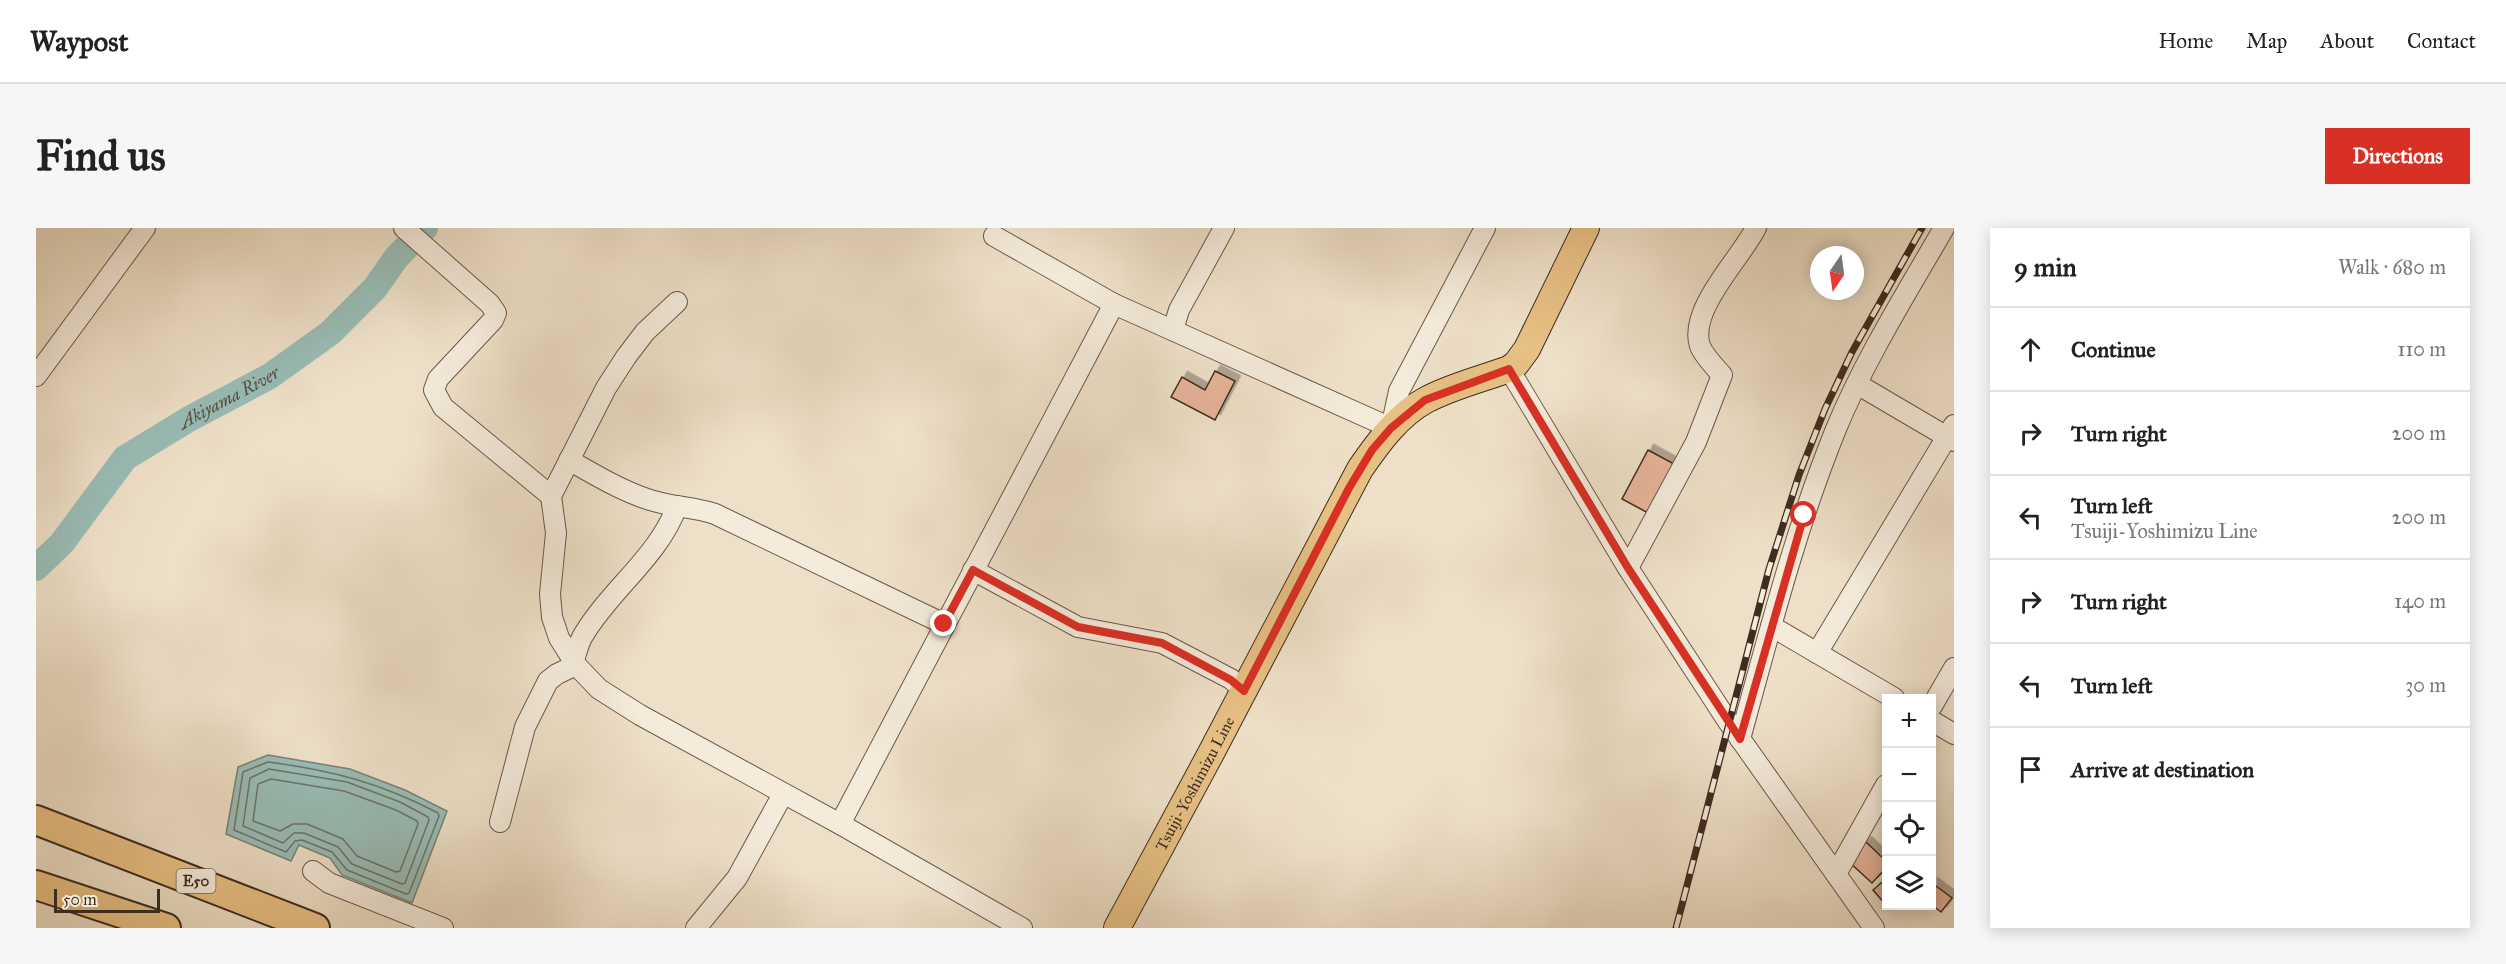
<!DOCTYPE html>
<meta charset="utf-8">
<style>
body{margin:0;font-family:"IM FELL Great Primer",serif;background:#f6f6f6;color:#222}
.controls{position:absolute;right:18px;bottom:18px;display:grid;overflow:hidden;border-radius:0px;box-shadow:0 3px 15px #0003}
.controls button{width:54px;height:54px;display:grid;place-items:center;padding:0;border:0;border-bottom:2px solid #e0e0e0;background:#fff;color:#222;font:30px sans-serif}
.compass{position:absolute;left:1774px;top:18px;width:54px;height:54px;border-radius:50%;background:#fff;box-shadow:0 3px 15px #0003;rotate:193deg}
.scale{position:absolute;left:18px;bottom:15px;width:106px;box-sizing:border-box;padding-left:6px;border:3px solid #3e2c1e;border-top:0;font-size:16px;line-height:21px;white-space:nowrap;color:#3e2c1e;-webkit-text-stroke:4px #f4ebdb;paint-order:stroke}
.stop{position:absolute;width:18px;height:18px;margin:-14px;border:4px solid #d93025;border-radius:50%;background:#fff}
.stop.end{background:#d93025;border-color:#fff;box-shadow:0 2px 6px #0008}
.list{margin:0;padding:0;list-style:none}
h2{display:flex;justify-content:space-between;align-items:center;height:78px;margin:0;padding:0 24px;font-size:26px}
h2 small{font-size:20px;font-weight:400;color:#767676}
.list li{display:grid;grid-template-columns:39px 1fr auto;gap:18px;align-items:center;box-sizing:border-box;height:84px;padding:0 24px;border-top:2px solid #e0e0e0}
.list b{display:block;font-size:22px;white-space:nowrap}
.list p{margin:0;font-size:20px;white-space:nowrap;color:#767676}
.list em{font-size:20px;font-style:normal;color:#767676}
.icon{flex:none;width:33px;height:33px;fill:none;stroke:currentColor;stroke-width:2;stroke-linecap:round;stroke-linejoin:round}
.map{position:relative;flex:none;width:1918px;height:700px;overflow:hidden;border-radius:0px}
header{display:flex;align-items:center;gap:36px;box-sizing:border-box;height:84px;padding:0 30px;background:#fff;border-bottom:2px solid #e0e0e0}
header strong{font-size:28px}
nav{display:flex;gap:33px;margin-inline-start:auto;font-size:21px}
.intro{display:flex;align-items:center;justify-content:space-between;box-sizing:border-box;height:144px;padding:0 36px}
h1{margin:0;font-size:42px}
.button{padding:15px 27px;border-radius:0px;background:#d93025;color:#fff;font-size:21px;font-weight:700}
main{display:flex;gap:36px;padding:0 36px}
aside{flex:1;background:#fff;border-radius:0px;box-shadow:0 3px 15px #0003}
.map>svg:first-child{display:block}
</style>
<header>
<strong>Waypost</strong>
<nav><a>Home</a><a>Map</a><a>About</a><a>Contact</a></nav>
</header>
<div class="intro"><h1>Find us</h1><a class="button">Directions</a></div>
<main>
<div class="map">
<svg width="1918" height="700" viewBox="0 0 1918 700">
<defs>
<filter id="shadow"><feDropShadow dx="5.5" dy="-5.5" stdDeviation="0" flood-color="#0004"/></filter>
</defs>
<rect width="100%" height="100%" fill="#eee0c8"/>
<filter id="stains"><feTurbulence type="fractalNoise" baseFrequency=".00333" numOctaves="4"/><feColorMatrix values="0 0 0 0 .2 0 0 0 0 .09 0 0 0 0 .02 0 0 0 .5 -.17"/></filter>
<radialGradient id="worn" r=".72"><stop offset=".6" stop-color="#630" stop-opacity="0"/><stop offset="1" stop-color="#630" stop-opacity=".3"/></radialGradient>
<path fill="#99bdb6" stroke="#758379" stroke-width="1.5" d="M232,527L314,541L369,562L411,583L376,675L306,647L294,630L263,617L255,633L190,606L202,539Z"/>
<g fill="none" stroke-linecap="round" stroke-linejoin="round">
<g stroke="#6c746a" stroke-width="1.5">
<path d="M232,534C295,542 345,555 402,585L403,588L373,665L370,666L311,642L296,624L266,612L259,613L250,624L198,602L207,544Z"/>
<path d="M233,541L311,554L364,574L392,589L393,592L369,655L366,656L316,636L302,619L268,605H258L247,615L207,598L214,550Z"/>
<path d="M235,551L308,563L360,582L381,593L382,596L364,643L360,644L321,628L307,611L271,596H257L244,603L217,593L222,556Z"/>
</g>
<path stroke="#99bdb6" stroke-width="26" id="s1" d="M0,340L26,315L89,230L153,191L234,148L294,105L339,60L360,30L389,0"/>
</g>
<g fill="#e7b59a" stroke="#3e2c1e" stroke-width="1.5" filter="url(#shadow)">
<path d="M1179,143L1199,153L1179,192L1135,169L1146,149L1169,162Z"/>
<path d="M1612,222L1640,237L1614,286L1586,271Z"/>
<path d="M1830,614L1850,633V640L1836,655L1812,633Z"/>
<path d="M1850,651V677L1837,662Z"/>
<path d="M1896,655L1916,670L1905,684L1896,677Z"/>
</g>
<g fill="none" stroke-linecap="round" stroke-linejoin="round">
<defs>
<g id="minor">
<path d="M368,0L454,76L460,85L457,92L402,151L398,162L407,179L515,268"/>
<path d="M958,8L1078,76L1355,200L1363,163L1449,0"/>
<path d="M641,74L609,104L590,129L570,160L515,268L520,305L514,366L516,389L523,410L540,437L563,461L604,487L804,596L986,700"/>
<path d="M1137,102L1143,82L1188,0"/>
<path d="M1473,141L1592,340L1693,495L1838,700"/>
<path d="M0,148L109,0"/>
<path d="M1821,156L1918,213"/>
<path d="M533,232C559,247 586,263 614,272C636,279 658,279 679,286L908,396"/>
<path d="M1592,340L1660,214L1686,147C1679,139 1668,128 1664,118C1652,82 1704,31 1720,0"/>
<path d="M937,342L1042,399L1126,415L1195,451L1208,463"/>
<path d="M1735,398L1858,470"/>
<path d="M1781,425L1918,197"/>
<path d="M538,432C541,423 543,413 548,406C575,361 623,328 641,278"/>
<path d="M1896,478L1918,440"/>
<path d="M1896,493L1918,506"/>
<path d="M1704,511C1733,406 1759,302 1800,201C1829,131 1870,66 1908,0"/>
<path d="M464,594L489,499L512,453L521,446L540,437"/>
<path d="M804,596L1078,76"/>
<path d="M277,643L293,655L407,700"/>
<path d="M1800,646L1850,557"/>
<path d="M660,700L701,650L747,566"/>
</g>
<g id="major">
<path id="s2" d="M1081,700L1174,527L1324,241C1342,215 1362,187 1390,172C1416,158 1446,151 1473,141L1480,136L1491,121L1550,0"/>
</g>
<g id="highway">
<path d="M0,592L279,700"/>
<path d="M0,657L130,700"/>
</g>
</defs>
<use href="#minor" stroke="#6a5948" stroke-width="22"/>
<use href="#major" stroke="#3e2c1e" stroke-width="28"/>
<use href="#highway" stroke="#3e2c1e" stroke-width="32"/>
<use href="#minor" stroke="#f4ebdb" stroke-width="20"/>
<use href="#major" stroke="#e7c084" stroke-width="26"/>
<use href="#highway" stroke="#e7c084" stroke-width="28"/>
<defs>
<path id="rail" d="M1640,700L1733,341L1763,247L1789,181L1816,124L1886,0"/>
</defs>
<use href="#rail" stroke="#3e2c1e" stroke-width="7"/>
<use href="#rail" stroke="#f4ebdb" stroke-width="4.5" stroke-dasharray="14" stroke-linecap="butt"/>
</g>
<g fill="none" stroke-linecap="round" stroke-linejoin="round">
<path stroke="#d93025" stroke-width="8" d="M908,396L937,342L1042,399L1126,415L1195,452L1208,463L1313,260L1336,222L1355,200L1389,172L1473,141L1592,340L1704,511L1768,287"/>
</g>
<g text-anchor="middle" stroke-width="4.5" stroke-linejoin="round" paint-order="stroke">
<rect fill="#f4ebdb" stroke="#756557" stroke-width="1.5" x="140.5" y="641" width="39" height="24" rx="4.5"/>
<g font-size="15" font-weight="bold" fill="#3e2c1e">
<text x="160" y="658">E50</text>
</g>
<g font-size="16" fill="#3e2c1e" stroke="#f4ebdb">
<text dy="6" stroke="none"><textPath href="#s2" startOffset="164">Tsuiji-Yoshimizu Line</textPath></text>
</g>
<g font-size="18" font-style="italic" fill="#555044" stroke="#f4ebdb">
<text dy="6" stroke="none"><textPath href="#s1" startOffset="262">Akiyama River</textPath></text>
</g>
</g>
<rect width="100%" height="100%" filter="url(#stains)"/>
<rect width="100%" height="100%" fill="url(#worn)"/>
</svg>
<div class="controls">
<button>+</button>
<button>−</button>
<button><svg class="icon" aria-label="locate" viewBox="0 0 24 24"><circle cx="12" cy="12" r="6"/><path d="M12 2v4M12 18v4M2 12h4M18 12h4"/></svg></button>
<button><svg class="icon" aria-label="layers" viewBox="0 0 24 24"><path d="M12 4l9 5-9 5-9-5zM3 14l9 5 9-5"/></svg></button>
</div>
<svg class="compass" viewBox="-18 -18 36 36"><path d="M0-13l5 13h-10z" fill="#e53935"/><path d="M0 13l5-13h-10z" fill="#767676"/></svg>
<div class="scale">50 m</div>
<div class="stop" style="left:1768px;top:287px"></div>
<div class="stop end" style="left:908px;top:396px"></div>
</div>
<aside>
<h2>9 min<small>Walk · 680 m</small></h2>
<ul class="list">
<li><svg class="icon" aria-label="ahead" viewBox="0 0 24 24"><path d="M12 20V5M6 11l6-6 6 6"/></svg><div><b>Continue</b></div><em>110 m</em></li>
<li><svg class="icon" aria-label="right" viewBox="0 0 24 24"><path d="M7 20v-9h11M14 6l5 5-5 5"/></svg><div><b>Turn right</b></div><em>200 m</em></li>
<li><svg class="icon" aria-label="left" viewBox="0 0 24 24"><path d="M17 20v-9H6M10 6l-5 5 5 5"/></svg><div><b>Turn left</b><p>Tsuiji-Yoshimizu Line</p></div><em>200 m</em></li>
<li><svg class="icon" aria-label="right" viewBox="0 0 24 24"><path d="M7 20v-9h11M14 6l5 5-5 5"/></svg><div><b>Turn right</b></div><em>140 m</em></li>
<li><svg class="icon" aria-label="left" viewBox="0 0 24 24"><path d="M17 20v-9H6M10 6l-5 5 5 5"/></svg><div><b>Turn left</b></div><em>30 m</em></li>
<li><svg class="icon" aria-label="arrive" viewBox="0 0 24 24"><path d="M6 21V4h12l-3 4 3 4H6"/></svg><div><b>Arrive at destination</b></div></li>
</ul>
</aside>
</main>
